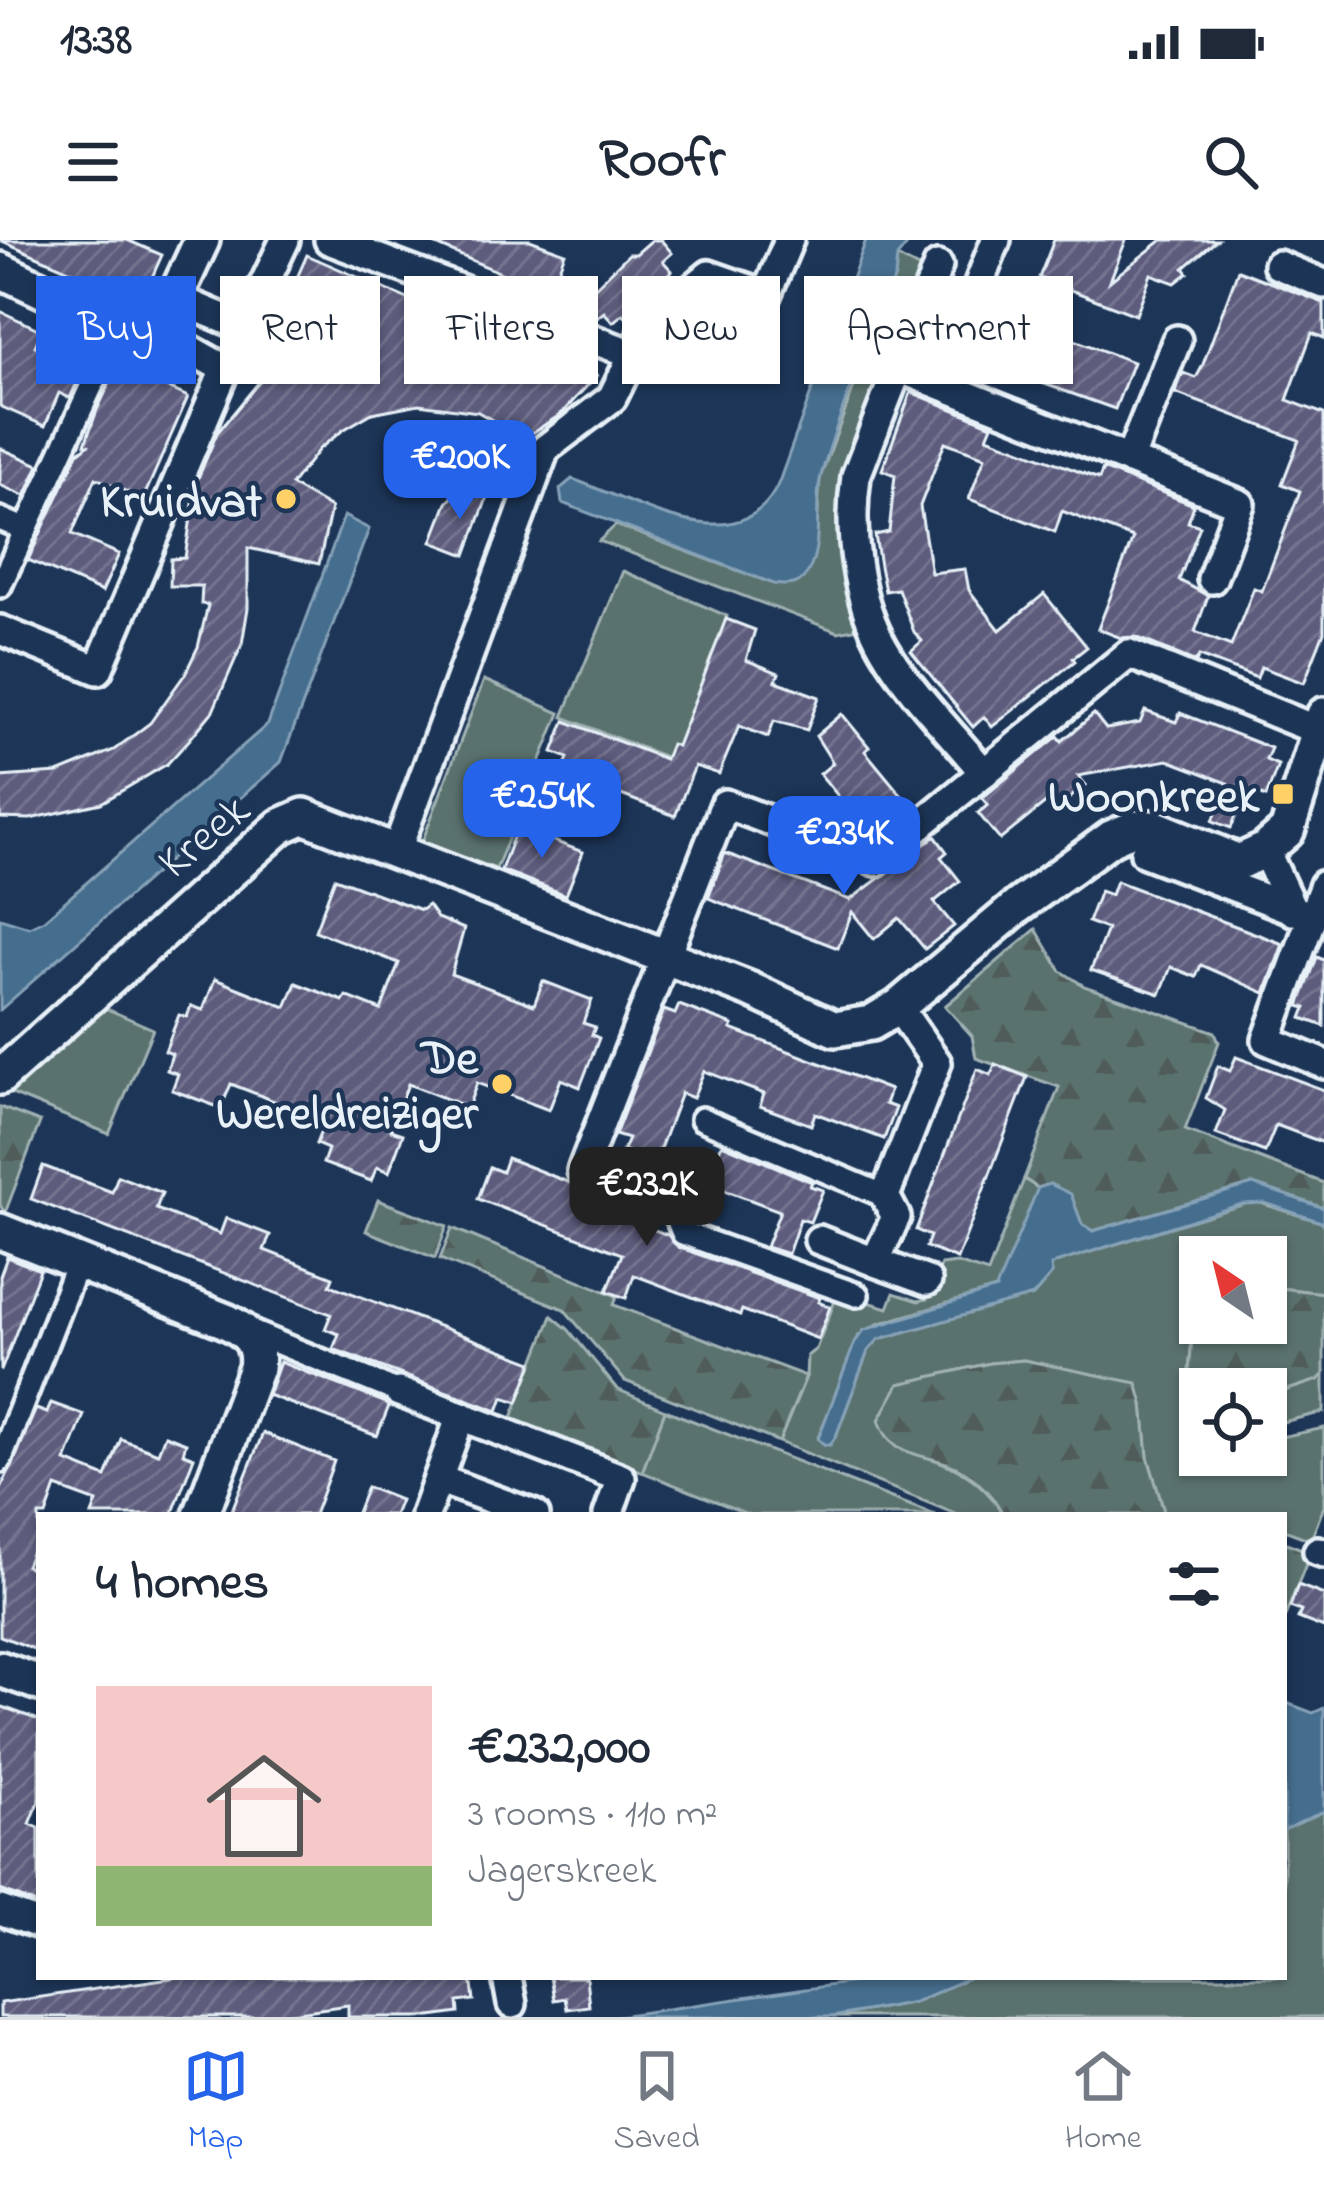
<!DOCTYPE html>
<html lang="en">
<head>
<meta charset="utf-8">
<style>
	:root { --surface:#fff; --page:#f2f2f3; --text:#1f2937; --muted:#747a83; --line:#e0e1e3; --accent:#2563eb }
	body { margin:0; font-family:"Indie Flower",sans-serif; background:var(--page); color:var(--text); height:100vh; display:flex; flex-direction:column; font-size:45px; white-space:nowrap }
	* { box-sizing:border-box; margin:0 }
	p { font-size:39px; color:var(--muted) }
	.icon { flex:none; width:66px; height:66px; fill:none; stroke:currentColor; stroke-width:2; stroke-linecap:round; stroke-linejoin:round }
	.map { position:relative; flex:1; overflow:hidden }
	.sheet { position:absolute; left:36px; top:1272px; width:1251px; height:468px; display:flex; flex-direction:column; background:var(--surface); border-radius:0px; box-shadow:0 3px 9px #0004 }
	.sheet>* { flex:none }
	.hud { position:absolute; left:36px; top:36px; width:1254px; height:108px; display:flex; gap:24px }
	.needle { width:78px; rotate:325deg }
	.controls { position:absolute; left:1179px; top:996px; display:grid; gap:24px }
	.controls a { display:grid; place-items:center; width:108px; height:108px; border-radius:0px; background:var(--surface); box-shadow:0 3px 9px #0004; font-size:60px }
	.price { position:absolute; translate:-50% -102px; padding:0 27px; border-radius:24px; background:var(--accent); color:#fff; font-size:39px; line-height:78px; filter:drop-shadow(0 3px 6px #0008) }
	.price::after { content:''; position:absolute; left:50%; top:72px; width:36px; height:27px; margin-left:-18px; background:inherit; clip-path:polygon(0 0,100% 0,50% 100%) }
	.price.current { background:#222; color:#fff }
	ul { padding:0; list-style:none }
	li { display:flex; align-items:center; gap:36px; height:300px; padding:0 60px }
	li span { display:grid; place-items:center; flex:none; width:336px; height:240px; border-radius:0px; color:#555 }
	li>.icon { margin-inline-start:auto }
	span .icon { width:144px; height:144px; fill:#fffc; stroke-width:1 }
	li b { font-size:51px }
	h2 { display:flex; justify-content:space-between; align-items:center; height:144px; padding:0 60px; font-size:51px }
	.pill { padding:0 42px; border-radius:0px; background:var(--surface); box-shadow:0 3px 9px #0004; font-size:42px; line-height:108px }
	.pill.current { background:var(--accent); color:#fff }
	.status { display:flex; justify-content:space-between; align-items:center; height:84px; padding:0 60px; background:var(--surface); direction:ltr }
	.status svg { height:33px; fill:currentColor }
	header { display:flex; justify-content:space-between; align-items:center; height:156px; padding:0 60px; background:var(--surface); font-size:54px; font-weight:700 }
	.tabs { display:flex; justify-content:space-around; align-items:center; height:168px; border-top:3px solid var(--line); background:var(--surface); font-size:33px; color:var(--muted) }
	.tabs a { display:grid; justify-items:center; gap:6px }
	.tabs .current { color:var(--accent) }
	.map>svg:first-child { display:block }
	.green { fill:#5a726e; stroke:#a1b2b3; stroke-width:3 }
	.forest { fill:url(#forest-firs); stroke:#a1b2b3; stroke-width:3 }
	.water { fill:#456d8d; stroke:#86a2b8; stroke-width:3 }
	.building { fill:url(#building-hatch); stroke:#e8f1f8; stroke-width:3 }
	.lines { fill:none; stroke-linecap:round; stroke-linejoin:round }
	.pedestrian-casing { stroke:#e8f1f8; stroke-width:30 }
	.minor-casing { stroke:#e8f1f8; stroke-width:36 }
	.tertiary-casing { stroke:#e8f1f8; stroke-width:42 }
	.pedestrian { stroke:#1d3557; stroke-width:21 }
	.minor { stroke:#1d3557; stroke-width:27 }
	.tertiary { stroke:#1d3557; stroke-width:33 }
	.poi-dot { fill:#ffd166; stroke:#1d3557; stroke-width:4.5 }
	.labels { text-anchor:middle; stroke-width:9; stroke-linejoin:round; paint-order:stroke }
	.poi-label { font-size:48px; font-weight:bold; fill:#e8f1f8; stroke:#1d3557; text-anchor:end }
	.street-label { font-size:48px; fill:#e8f1f8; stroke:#1d3557 }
</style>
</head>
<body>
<div class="status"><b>13:38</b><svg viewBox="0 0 49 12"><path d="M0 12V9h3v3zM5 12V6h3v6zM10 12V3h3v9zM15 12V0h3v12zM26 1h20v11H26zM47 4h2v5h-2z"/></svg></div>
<header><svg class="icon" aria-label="menu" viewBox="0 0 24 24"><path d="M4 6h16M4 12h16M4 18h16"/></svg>Roofr<svg class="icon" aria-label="search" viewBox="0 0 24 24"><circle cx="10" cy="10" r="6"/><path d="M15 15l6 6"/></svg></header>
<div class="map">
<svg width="1324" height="1777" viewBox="0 0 1324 1777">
	<defs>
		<pattern id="forest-firs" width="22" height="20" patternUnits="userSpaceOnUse" patternTransform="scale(3)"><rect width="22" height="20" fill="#5a726e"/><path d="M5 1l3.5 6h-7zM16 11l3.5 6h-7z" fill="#4f5b5a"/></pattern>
		<pattern id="building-hatch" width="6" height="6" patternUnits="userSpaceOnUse" patternTransform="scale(3)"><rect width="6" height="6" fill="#5d5c7d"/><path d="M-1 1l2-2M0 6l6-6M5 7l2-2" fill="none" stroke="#747490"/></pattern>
	</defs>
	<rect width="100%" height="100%" fill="#1d3557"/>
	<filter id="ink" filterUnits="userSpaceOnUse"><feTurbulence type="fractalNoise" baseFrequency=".00833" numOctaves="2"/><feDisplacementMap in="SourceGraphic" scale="24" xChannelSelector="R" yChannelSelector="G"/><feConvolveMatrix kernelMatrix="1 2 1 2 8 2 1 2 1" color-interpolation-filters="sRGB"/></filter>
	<g filter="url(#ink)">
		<g class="green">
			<path d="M 897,17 L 922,30 L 887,125 L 880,124 L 874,138 L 880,142 L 845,235 L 864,387 L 838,392 L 599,301 L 616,285 L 774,344 L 816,306 L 820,238 L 895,37 Z"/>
			<path d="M 623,331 L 727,376 L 675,521 L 563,477 Z"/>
			<path d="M 484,440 L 560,473 L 496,629 L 422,602 Z"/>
			<path d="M 105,768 L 153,789 L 109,894 L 7,852 Z"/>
			<path d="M 1024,939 L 1038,948 L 1002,1042 L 996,1049 L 878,1084 L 859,1095 L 818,1198 L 836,1196 L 868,1111 L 879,1099 L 1033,1056 L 1052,1034 L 1051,1026 L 1055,1023 L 1254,961 L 1324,983 L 1324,1053 L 1279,1048 L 1266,1052 L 1266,1017 L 1200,1017 L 1200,1074 L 1194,1077 L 1189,1132 L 1200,1179 L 1200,1215 L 1266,1215 L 1266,1200 L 1324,1188 L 1324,1266 L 1311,1300 L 1284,1290 L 1284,1275 L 1165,1275 L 1148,1217 L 1143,1164 L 1024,1120 L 990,1123 L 900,1144 L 896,1207 C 943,1222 977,1230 1004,1275 L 958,1275 L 779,1202 L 806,1137 L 807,1116 L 816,1109 L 838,1053 L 888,1068 L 894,1053 L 918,1061 L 927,1059 L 941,1025 L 957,1023 L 988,1033 Z"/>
			<path d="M 1324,1134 L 1324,1172 L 1266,1186 L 1266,1157 L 1318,1140 Z"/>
			<path d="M 665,1170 L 935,1275 L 750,1275 L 642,1232 Z"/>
			<path d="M 1324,1571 L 1324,1777 L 832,1777 L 914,1762 L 970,1737 L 1284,1737 L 1284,1590 Z"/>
		</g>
		<g class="forest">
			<path d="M 1036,689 L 1061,731 L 1084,746 L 1215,792 L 1219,802 L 1185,890 L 1324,943 L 1324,968 L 1253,944 L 1093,991 L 1082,985 L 1050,944 L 1038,948 L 1024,939 L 1059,847 L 976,818 L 972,796 L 945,766 Z"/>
			<path d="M 0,867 L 40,882 L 5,973 L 0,965 Z"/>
			<path d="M 378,960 L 447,986 L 435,1018 L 366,991 Z"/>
			<path d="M 452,988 L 617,1056 L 614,1065 L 806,1136 L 779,1202 L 625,1141 L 564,1069 L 440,1019 Z"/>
			<path d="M 1279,1048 L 1324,1053 L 1324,1134 L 1318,1140 L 1266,1157 L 1266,1149 L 1200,1149 L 1197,1180 L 1189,1132 L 1194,1076 L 1200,1074 L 1200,1083 L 1266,1083 L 1266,1052 Z"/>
			<path d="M 552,1076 L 568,1089 L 617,1149 L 665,1170 L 642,1232 L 511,1180 Z"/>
			<path d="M 1024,1120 L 1137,1143 L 1143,1164 L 1148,1217 L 1165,1275 L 1004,1275 C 994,1258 981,1243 965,1232 C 933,1211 892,1223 879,1180 L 899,1144 L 990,1123 Z"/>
			<path d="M 1284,1302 L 1307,1311 L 1308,1319 L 1284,1379 Z"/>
		</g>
		<g class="water">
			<path d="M 866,0 L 911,0 L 897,17 L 895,37 C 868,100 842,166 822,232 C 813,262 823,296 811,326 C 803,344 792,347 774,344 L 562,263 L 560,249 L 572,239 C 632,259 742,328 779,242 Z"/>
			<path d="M 344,276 L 369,289 L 281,522 L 0,770 L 0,678 L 29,687 L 44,680 L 268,484 Z"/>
			<path d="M 1050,944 L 1071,954 L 1082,984 L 1093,991 L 1253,944 L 1324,968 L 1324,983 L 1265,963 L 1242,964 L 1055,1023 L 1051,1026 L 1052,1034 L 1033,1056 L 879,1099 L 868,1111 L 836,1196 L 830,1205 L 825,1205 L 818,1199 L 855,1102 L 864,1090 L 996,1049 L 1038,948 Z"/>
			<path d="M 1284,1462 L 1313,1473 L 1324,1468 L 1324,1571 L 1284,1590 Z"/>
			<path d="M 888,1737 L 970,1737 L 914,1762 L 832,1777 L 612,1777 Z"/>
		</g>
		<g class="building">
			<path d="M 0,0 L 127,0 L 162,15 L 148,46 L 138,41 L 131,57 Z"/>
			<path d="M 425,0 L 530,0 L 565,13 L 549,54 Z"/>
			<path d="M 652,0 L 661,0 L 672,13 L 663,21 L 672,31 L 662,39 L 666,43 L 626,77 L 623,74 L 613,82 L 604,72 L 595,79 L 580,62 L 629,14 L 636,14 Z"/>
			<path d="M 1054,0 L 1126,0 L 1110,41 L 1162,0 L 1217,0 L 1184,28 L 1188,33 L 1175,43 L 1151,34 L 1136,75 L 1039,38 Z"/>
			<path d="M 307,15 L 440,73 L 468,76 L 522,92 L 532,97 L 529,105 L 536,99 L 597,135 L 560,175 L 524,198 L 478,172 L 419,164 L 372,173 L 343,190 L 319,209 L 291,245 L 331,268 L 319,324 L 248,308 L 248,368 L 242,404 L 213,471 L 190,499 L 167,524 L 101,563 L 30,579 L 0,578 L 0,537 L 58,533 L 114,510 L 150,483 L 185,434 L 198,407 L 208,365 L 201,364 L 202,346 L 170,346 L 171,319 L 185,318 L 196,243 L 217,193 L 268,131 L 260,122 Z"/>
			<path d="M 1238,30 L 1324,63 L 1324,98 L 1312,93 L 1287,160 L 1324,174 L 1324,392 L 1304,443 L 1261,427 L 1257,438 L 1199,416 L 1196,422 L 1136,397 L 1121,398 L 1098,389 L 1133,298 L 1062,271 L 1055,292 L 969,259 L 985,217 L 945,202 L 920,266 L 931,333 L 965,329 L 969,350 L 1000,390 L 1044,354 L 1087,407 L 1073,418 L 1075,421 L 992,487 L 984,477 L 973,487 L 911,411 L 922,401 L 914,392 L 898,349 L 885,351 L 880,326 L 875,295 L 889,292 L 895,235 L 882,230 L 911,152 L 992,185 L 987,197 L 1099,239 L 1103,229 L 1194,265 L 1188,282 L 1200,286 L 1179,340 L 1208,356 L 1195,392 L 1231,406 L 1254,348 L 1262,351 L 1300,251 L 1282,244 L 1299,200 L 1175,153 L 1183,133 L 1196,138 L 1202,127 Z"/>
			<path d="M 972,61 L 1133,122 L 1115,169 L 941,107 L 954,74 L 965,78 Z"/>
			<path d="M 0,71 L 42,91 L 35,106 L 84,127 L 70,158 L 59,153 L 45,186 L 0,166 Z"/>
			<path d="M 123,115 L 154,129 L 149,139 L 188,157 L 143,259 L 96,238 L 80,275 L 72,294 L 119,314 L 102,352 L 28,320 L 78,213 L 88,205 L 85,204 L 97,170 Z"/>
			<path d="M 0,208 L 39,225 L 25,256 L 0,245 Z"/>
			<path d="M 467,251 L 487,258 L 466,315 L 432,302 L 447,263 L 454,255 Z"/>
			<path d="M 726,379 L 755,390 L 746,420 L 779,433 L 776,441 L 819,457 L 807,490 L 774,481 L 768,497 L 739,486 L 719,534 L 695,526 L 675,576 L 562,532 L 568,518 L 553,512 L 565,481 L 665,519 L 671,504 L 677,506 Z"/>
			<path d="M 1145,471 L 1176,482 L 1180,473 L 1271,508 L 1266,520 L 1278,525 L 1266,557 L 1247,550 L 1231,588 L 1213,581 L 1228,543 L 1168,520 L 1078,536 L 1086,545 L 1055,570 L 1048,561 L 1000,600 L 978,573 L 988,565 L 982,558 L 1058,496 L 1062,501 L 1094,474 L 1106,489 L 1140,483 Z"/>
			<path d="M 842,474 L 869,507 L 865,511 L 912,568 L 874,600 L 820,534 L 833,523 L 816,496 Z"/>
			<path d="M 517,587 L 583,612 L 566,655 L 501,630 Z"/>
			<path d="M 935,596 L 947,612 L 941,617 L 960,641 L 934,662 L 954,686 L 925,709 L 899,678 L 874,699 L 852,672 L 838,708 L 708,658 L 725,613 L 850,660 Z"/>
			<path d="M 335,638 L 421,670 L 428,665 L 437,678 L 464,689 L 451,734 L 534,765 L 543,741 L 592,760 L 583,783 L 595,787 L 592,795 L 599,798 L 580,847 L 561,839 L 549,870 L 477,843 L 468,867 L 408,844 L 391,890 L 403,894 L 389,932 L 377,927 L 371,941 L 323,923 L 328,909 L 316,904 L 325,881 L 231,844 L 221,868 L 172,850 L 178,834 L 167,830 L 172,814 L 165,811 L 179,775 L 187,777 L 191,766 L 203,770 L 215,739 L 286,767 L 296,743 L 343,761 L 346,756 L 381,770 L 399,723 L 315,691 Z"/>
			<path d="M 1116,641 L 1283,704 L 1265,753 L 1201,725 L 1196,737 L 1171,727 L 1160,754 L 1091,730 L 1107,689 L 1088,682 L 1100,651 L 1111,655 Z"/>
			<path d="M 1317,717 L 1324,720 L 1324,786 L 1302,778 L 1306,768 L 1299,766 Z"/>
			<path d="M 679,765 L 733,785 L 731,789 L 890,850 L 885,864 L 896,868 L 884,899 L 815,873 L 811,885 L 760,866 L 764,854 L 704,831 L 693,858 L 681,853 L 655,922 L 623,910 L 628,899 L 615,895 L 664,770 L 675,774 Z"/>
			<path d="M 1236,817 L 1324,850 L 1324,903 L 1276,885 L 1265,912 L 1216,894 L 1225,870 L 1206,858 L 1218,826 L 1230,831 Z"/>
			<path d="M 995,824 L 1027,837 L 957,1019 L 926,1007 L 930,996 L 916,990 L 977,829 L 991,835 Z"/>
			<path d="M 722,904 L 812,942 L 810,946 L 823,950 L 810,982 L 800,979 L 788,1014 L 766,1007 L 780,971 L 695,939 L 707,906 L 719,911 Z"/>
			<path d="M 507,918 L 636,969 L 631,981 L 668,995 L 678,1007 L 820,1058 L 818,1062 L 830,1067 L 818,1099 L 742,1070 L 740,1075 L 634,1035 L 626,1058 L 607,1051 L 622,1014 L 478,959 L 490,927 L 502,932 Z"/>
			<path d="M 43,926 L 112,952 L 118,936 L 162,953 L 156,969 L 220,994 L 226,978 L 270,995 L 264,1010 L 333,1037 L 330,1045 L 533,1122 L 518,1162 L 503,1157 L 498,1171 L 333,1109 L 339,1094 L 325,1089 L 331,1074 L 31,959 Z"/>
			<path d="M 7,1017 L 40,1030 L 1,1131 L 0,1036 Z"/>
			<path d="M 280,1122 L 384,1162 L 389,1166 L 377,1196 L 268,1155 Z"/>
			<path d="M 51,1163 L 84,1175 L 66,1221 L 106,1237 L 121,1199 L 158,1213 L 165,1195 L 186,1203 L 183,1213 L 194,1217 L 172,1275 L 92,1275 L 97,1262 L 56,1247 L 46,1275 L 39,1275 L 39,1293 L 26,1326 L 39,1331 L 39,1411 L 0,1396 L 0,1251 L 36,1169 L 47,1173 Z"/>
			<path d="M 263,1193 L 334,1221 L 314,1275 L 230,1275 Z"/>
			<path d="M 367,1247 L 400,1260 L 394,1275 L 356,1275 Z"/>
			<path d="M 1298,1345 L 1324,1355 L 1324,1388 L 1298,1378 L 1301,1371 L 1290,1367 Z"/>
			<path d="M 0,1466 L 39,1480 L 39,1561 L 30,1584 L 39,1588 L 39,1665 L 0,1650 Z"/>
			<path d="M 177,1737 L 471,1737 L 474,1760 L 458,1762 L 459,1773 L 431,1777 L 348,1777 L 348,1765 L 263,1777 L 0,1777 L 0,1763 Z"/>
			<path d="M 550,1737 L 586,1737 L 589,1766 L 567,1769 L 565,1758 L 554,1760 Z"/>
		</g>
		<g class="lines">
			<g class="pedestrian-casing">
				<g id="pedestrian">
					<path d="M 0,279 L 26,290"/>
					<path d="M 0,346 L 119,86"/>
					<path d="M 702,879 L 885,956"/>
					<path d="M 671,963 L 683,993 L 857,1055"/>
					<path d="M 244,1089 L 399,1152"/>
					<path d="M 0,1221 L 78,1021"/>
				</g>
			</g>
			<g class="minor-casing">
				<g id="minor">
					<path d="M 329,0 L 632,114"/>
					<path d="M 1278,25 L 1324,44"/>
					<path d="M 938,26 L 856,236 C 848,291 856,360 884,408 C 910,453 952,493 984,533"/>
					<path d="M 980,41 L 996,0"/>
					<path d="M 175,58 L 244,87 L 285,0"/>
					<path d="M 896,127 L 1240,264 L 1212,339"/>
					<path d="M 1130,218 L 1177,100"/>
					<path d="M 0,390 L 98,430 L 225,129 L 159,92"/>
					<path d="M 1265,610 L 1293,671"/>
					<path d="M 396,612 L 545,209 L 612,158 L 647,87 L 709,35 L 766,55 L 789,0"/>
					<path d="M 1145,613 L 1312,677 L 1324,645"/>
					<path d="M 1312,677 L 1267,800 L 1324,824"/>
					<path d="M 671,963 L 582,931 L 725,564 L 876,621 L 1129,414 L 1324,493"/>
					<path d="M 819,1000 L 875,1022 L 896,977 L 885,956 L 937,823 L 898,767"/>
					<path d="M 875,1022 L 927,1041"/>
					<path d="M 399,1152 L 621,1238 L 608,1275"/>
					<path d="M 461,1176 L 438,1239 L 535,1275"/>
					<path d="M 425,1275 L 438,1239"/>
					<path d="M 1318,1311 L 1324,1313"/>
					<path d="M 0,1670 L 39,1684"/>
					<path d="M 507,1737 L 512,1764"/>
				</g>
			</g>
			<g class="tertiary-casing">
				<g id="tertiary">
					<path d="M 0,30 L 119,86 L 159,92 L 202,0"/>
					<path d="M 0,837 L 281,586 L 304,576 L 751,750 L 835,789 L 871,783 L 898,767 L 1018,666 L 1111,598 L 1134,588 L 1156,588 L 1239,622 L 1265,610 L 1287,591 L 1324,475"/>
					<path d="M 0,991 L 226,1081 C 247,1091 260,1103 256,1128 L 201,1275"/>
					<path d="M 0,1429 L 39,1443"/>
				</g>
			</g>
			<use href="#pedestrian" class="pedestrian"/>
			<use href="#minor" class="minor"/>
			<use href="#tertiary" class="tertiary"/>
		</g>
	</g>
	<g class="poi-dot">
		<circle cx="286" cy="259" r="12"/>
		<rect x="1271" y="542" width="24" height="24" rx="6"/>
		<circle cx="502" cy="844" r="12"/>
	</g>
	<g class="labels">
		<g class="poi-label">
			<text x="262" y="276">Kruidvat</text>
			<text x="1259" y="571">Woonkreek</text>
			<text x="478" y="833">De<tspan x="478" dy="55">Wereldreiziger</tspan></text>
		</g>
		<g class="street-label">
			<text transform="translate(202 594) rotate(-40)" y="17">Kreek</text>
		</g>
	</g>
</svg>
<div class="controls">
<a><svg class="needle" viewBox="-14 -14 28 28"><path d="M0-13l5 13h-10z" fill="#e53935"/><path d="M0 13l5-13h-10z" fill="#747a83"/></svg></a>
<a><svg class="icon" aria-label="locate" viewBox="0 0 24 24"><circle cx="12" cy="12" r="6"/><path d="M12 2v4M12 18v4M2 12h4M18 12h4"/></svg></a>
</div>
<b class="price" style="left:460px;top:282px">€200K</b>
<b class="price" style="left:542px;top:621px">€254K</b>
<b class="price" style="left:844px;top:658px">€234K</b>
<b class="price current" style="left:647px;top:1009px">€232K</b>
<div class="hud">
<a class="pill current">Buy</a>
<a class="pill">Rent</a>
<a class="pill">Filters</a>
<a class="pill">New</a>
<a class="pill">Apartment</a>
</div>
<section class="sheet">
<h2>4 homes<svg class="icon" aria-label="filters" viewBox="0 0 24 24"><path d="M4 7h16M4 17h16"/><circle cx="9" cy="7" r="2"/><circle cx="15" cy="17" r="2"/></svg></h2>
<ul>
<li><span style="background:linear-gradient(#f6c9c9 75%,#8fb573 0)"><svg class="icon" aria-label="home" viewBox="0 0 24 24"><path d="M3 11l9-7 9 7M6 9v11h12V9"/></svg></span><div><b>€232,000</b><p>3 rooms · 110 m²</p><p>Jagerskreek</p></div></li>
</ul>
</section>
</div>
<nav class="tabs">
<a class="current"><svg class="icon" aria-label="map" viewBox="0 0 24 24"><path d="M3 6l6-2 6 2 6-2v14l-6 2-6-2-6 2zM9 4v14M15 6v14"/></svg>Map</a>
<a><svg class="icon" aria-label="saved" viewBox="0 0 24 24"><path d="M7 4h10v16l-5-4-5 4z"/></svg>Saved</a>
<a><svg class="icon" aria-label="home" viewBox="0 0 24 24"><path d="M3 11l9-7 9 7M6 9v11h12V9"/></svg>Home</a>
</nav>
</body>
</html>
